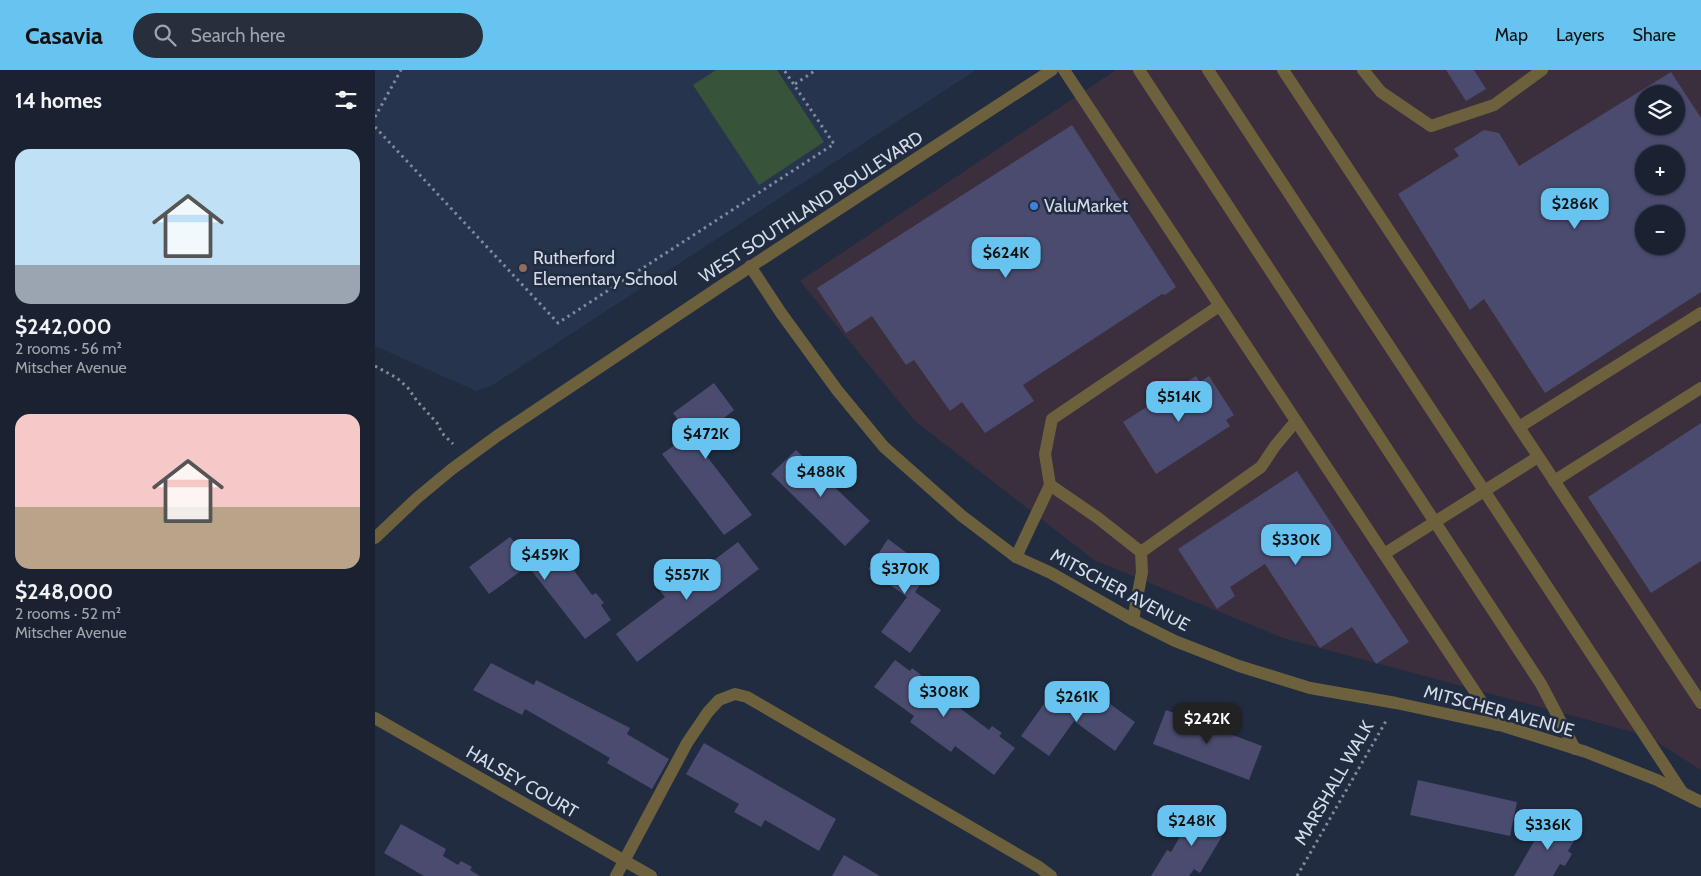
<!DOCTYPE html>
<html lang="en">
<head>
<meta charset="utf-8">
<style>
	:root { --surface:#1a2130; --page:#272e3c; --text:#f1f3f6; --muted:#9fa3ab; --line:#383e4c; --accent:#67c4f0 }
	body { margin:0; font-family:Cabin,sans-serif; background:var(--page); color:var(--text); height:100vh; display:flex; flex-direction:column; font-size:19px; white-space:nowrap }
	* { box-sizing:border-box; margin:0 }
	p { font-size:16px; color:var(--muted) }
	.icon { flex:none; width:28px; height:28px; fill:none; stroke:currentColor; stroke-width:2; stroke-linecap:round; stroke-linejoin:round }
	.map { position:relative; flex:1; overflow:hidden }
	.panel { display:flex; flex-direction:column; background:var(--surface); width:375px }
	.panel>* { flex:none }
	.controls { position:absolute; left:1260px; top:15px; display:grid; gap:10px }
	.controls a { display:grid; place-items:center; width:50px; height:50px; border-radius:50%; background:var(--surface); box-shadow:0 1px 4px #0004,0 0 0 1px var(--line); font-size:25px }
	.price { position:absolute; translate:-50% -42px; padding:0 11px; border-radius:10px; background:var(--accent); color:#111; font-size:16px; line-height:32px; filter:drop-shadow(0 1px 2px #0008) }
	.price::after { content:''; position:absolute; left:50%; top:30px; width:15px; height:11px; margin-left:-8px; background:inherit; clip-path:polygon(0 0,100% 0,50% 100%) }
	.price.current { background:#222; color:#fff }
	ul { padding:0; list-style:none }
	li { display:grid; align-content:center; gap:10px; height:265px; padding:0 15px }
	li span { display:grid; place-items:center; height:155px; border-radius:15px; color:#555 }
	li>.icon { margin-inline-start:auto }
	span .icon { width:90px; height:90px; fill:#fffc; stroke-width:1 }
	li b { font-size:21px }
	h2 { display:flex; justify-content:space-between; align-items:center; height:60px; padding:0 15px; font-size:21px }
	header { display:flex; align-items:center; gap:30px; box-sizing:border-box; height:70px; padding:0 25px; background:var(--accent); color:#111 }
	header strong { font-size:24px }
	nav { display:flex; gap:28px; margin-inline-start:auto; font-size:18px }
	.search { width:350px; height:45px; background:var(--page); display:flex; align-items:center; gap:12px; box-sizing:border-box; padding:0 18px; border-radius:28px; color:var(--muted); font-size:19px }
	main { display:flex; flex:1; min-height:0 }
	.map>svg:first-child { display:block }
	.commercial { fill:#3b2f3e; fill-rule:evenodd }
	.built { fill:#26344e }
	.green { fill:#37543b }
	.building { fill:#4a4b6f; fill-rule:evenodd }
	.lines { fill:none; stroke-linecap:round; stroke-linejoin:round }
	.path { stroke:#828a9a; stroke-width:3; stroke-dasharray:2.5 4; stroke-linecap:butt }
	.lane { stroke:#6d613d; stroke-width:12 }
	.street { stroke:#6d613d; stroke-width:12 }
	.shop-dot { fill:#3f7fe0; stroke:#222c40; stroke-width:2 }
	.education-dot { fill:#8d6e63; stroke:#222c40; stroke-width:2 }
	.labels { text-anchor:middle; stroke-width:5; stroke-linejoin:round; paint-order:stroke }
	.poi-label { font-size:18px; fill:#d4dbe8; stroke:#222c40; text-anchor:start }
	.street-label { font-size:18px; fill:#d4dbe8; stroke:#222c40 }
</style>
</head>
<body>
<header>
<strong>Casavia</strong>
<div class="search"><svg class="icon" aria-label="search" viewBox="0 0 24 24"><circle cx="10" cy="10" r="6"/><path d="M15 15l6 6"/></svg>Search here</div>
<nav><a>Map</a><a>Layers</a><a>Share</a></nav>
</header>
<main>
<section class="panel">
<h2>14 homes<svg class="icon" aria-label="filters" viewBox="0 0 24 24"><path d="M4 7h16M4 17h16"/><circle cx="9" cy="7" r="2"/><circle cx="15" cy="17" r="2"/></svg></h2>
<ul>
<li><span style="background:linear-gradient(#bfe0f5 75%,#9aa5b1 0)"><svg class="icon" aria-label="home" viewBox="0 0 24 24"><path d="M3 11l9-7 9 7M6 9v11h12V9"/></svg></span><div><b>$242,000</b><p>2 rooms · 56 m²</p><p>Mitscher Avenue</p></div></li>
<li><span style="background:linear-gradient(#f6c9c9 60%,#b9a48a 0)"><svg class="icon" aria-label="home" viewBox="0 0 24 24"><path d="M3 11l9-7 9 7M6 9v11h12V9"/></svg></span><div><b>$248,000</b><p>2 rooms · 52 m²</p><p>Mitscher Avenue</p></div></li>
</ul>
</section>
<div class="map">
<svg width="1326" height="806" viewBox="0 0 1326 806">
	<rect width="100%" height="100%" fill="#222c40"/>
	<path class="commercial" d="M 741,0 L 1326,0 L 1326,700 L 1273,666 L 908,568 L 719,490 L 540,351 L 425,211 ZM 1269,24 L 1301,24 L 1301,56 L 1269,56 ZM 1269,84 L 1301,84 L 1301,116 L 1269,116 ZM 1269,144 L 1301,144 L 1301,176 L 1269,176 Z"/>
	<path class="built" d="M 0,0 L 601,0 L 116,316 L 101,321 L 0,276 Z"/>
	<path class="green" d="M 341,0 L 402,0 L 449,72 L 384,115 L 318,15 Z"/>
	<g class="building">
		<path d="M 1071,0 L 1099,0 L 1111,19 L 1091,31 Z"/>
		<path d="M 1296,2 L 1326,48 L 1326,222 L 1170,323 L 1109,229 L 1095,240 L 1023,124 L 1084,86 L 1079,79 L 1109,60 L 1124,63 L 1144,96 ZM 1269,24 L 1301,24 L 1301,56 L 1269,56 ZM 1269,84 L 1301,84 L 1301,116 L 1269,116 ZM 1269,144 L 1301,144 L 1301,176 L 1269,176 Z"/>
		<path d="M 697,55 L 801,217 L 790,225 L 787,224 L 648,315 L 659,331 L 610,363 L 587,332 L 575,341 L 539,290 L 531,295 L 497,246 L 471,263 L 442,218 Z"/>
		<path d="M 821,306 L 825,312 L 834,306 L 859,345 L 851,350 L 855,356 L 781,404 L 748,352 Z"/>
		<path d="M 339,313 L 359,340 L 320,371 L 377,445 L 349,465 L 287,384 L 314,365 L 298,343 Z"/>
		<path d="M 1326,353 L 1326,491 L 1276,523 L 1213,427 Z"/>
		<path d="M 421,380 L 495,451 L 470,476 L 396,404 Z"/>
		<path d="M 922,401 L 1034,572 L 1001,594 L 977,557 L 945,578 L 890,494 L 855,517 L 860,526 L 842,539 L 803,479 Z"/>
		<path d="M 135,467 L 154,489 L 178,470 L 189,485 L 193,482 L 199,493 L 195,495 L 217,525 L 221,523 L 229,533 L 226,535 L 236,550 L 210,569 L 153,496 L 114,524 L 94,497 Z"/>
		<path d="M 513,469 L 555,500 L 540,522 L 566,540 L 535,583 L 506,562 L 532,527 L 493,499 Z"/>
		<path d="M 363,472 L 384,499 L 262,592 L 241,564 L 290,527 L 285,521 L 309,502 L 314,509 Z"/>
		<path d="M 520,590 L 535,601 L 537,598 L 546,605 L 545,608 L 614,660 L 617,656 L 627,663 L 624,666 L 640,678 L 619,705 L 580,676 L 576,682 L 535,652 L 539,646 L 499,617 Z"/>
		<path d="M 116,593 L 159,615 L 161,610 L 255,658 L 252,664 L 294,689 L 277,719 L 232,693 L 235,688 L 150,639 L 147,645 L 98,620 Z"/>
		<path d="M 717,621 L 760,652 L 740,681 L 699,651 L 674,686 L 646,666 L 676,624 L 702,643 Z"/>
		<path d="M 791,640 L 887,676 L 874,710 L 778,674 Z"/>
		<path d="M 329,673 L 461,749 L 444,781 L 390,750 L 386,757 L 359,742 L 364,734 L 311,704 Z"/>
		<path d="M 1043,710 L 1142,732 L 1135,766 L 1035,745 Z"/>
		<path d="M 821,739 L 852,758 L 825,803 L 819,799 L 814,806 L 776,806 L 792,780 L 796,782 Z"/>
		<path d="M 1173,747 L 1203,764 L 1193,781 L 1197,784 L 1190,796 L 1185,794 L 1178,806 L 1139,806 Z"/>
		<path d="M 26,754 L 71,779 L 68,786 L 83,795 L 86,791 L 97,797 L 95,800 L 105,806 L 49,806 L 9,783 Z"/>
		<path d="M 469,785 L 505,806 L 457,806 Z"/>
	</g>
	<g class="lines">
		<g class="path">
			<path d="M 420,14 L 441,0"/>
			<path d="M 0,47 L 26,0"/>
			<path d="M 0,57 L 183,253 L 459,74 L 409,0"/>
			<path d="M 0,296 L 22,308 L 33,318 L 42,331 L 62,353 L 67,363 L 78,374"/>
			<path d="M 922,806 L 1011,651"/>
		</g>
		<g class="lane">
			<path d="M 689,0 L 1122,655"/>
			<path d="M 764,0 L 1166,614 L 1200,679"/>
			<path d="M 833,0 L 1307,722"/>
			<path d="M 908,0 L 1326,633"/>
			<path d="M 988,0 L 1006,22 L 1056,56 L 1119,35 L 1167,0"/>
			<path d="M 1144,357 L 1326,243"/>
			<path d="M 1179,411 L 1326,318"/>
			<path d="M 675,415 L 723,448 L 766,482 L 767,502 L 758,550"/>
			<path d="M 766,482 L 886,397 L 900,376 L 921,351"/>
			<path d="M 1009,484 L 1163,387"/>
			<path d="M 641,487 L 675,415 L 670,384 L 677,349 L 844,236"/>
			<path d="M 241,806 L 312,673 L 333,642 L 344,630 L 360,624 L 372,627 L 664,797 L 676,806"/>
		</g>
		<g class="street">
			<path d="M 375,196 L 406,243 L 462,320 L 509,377 L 587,446 L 641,487 L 676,503 L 758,550 L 800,571 L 864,596 L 935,618 L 1021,633 L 1128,656 L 1211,682 L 1282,710 L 1326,732"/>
			<path d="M 0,468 L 42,428 L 77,399 L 122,366 L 346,216 L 677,0"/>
			<path d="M 0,648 L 276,806"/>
		</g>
	</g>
	<circle class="shop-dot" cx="659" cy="136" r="5"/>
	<circle class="education-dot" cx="148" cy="198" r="5"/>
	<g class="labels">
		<g class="poi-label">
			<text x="669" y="142">ValuMarket</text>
			<text x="158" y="194">Rutherford<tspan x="158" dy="21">Elementary School</tspan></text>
		</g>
		<g class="street-label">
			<text transform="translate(436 137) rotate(-33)" y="6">WEST SOUTHLAND BOULEVARD</text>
			<text transform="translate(745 520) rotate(28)" y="6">MITSCHER AVENUE</text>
			<text transform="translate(1124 641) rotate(15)" y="6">MITSCHER AVENUE</text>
			<text transform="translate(147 712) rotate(30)" y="6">HALSEY COURT</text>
			<text transform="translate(959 713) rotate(-60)" y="6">MARSHALL WALK</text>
		</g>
	</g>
</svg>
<div class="controls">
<a><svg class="icon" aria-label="layers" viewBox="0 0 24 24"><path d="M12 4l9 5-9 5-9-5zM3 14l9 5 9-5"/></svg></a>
<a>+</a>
<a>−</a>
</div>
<b class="price" style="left:1200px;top:160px">$286K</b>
<b class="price" style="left:631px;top:209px">$624K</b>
<b class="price" style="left:804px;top:353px">$514K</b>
<b class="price" style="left:331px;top:390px">$472K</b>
<b class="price" style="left:446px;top:428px">$488K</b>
<b class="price" style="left:921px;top:496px">$330K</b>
<b class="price" style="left:170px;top:511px">$459K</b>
<b class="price" style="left:530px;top:525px">$370K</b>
<b class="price" style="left:312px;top:531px">$557K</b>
<b class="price" style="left:569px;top:648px">$308K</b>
<b class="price" style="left:702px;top:653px">$261K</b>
<b class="price current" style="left:832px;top:675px">$242K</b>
<b class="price" style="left:817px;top:777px">$248K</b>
<b class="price" style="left:1173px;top:781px">$336K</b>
</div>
</main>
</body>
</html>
